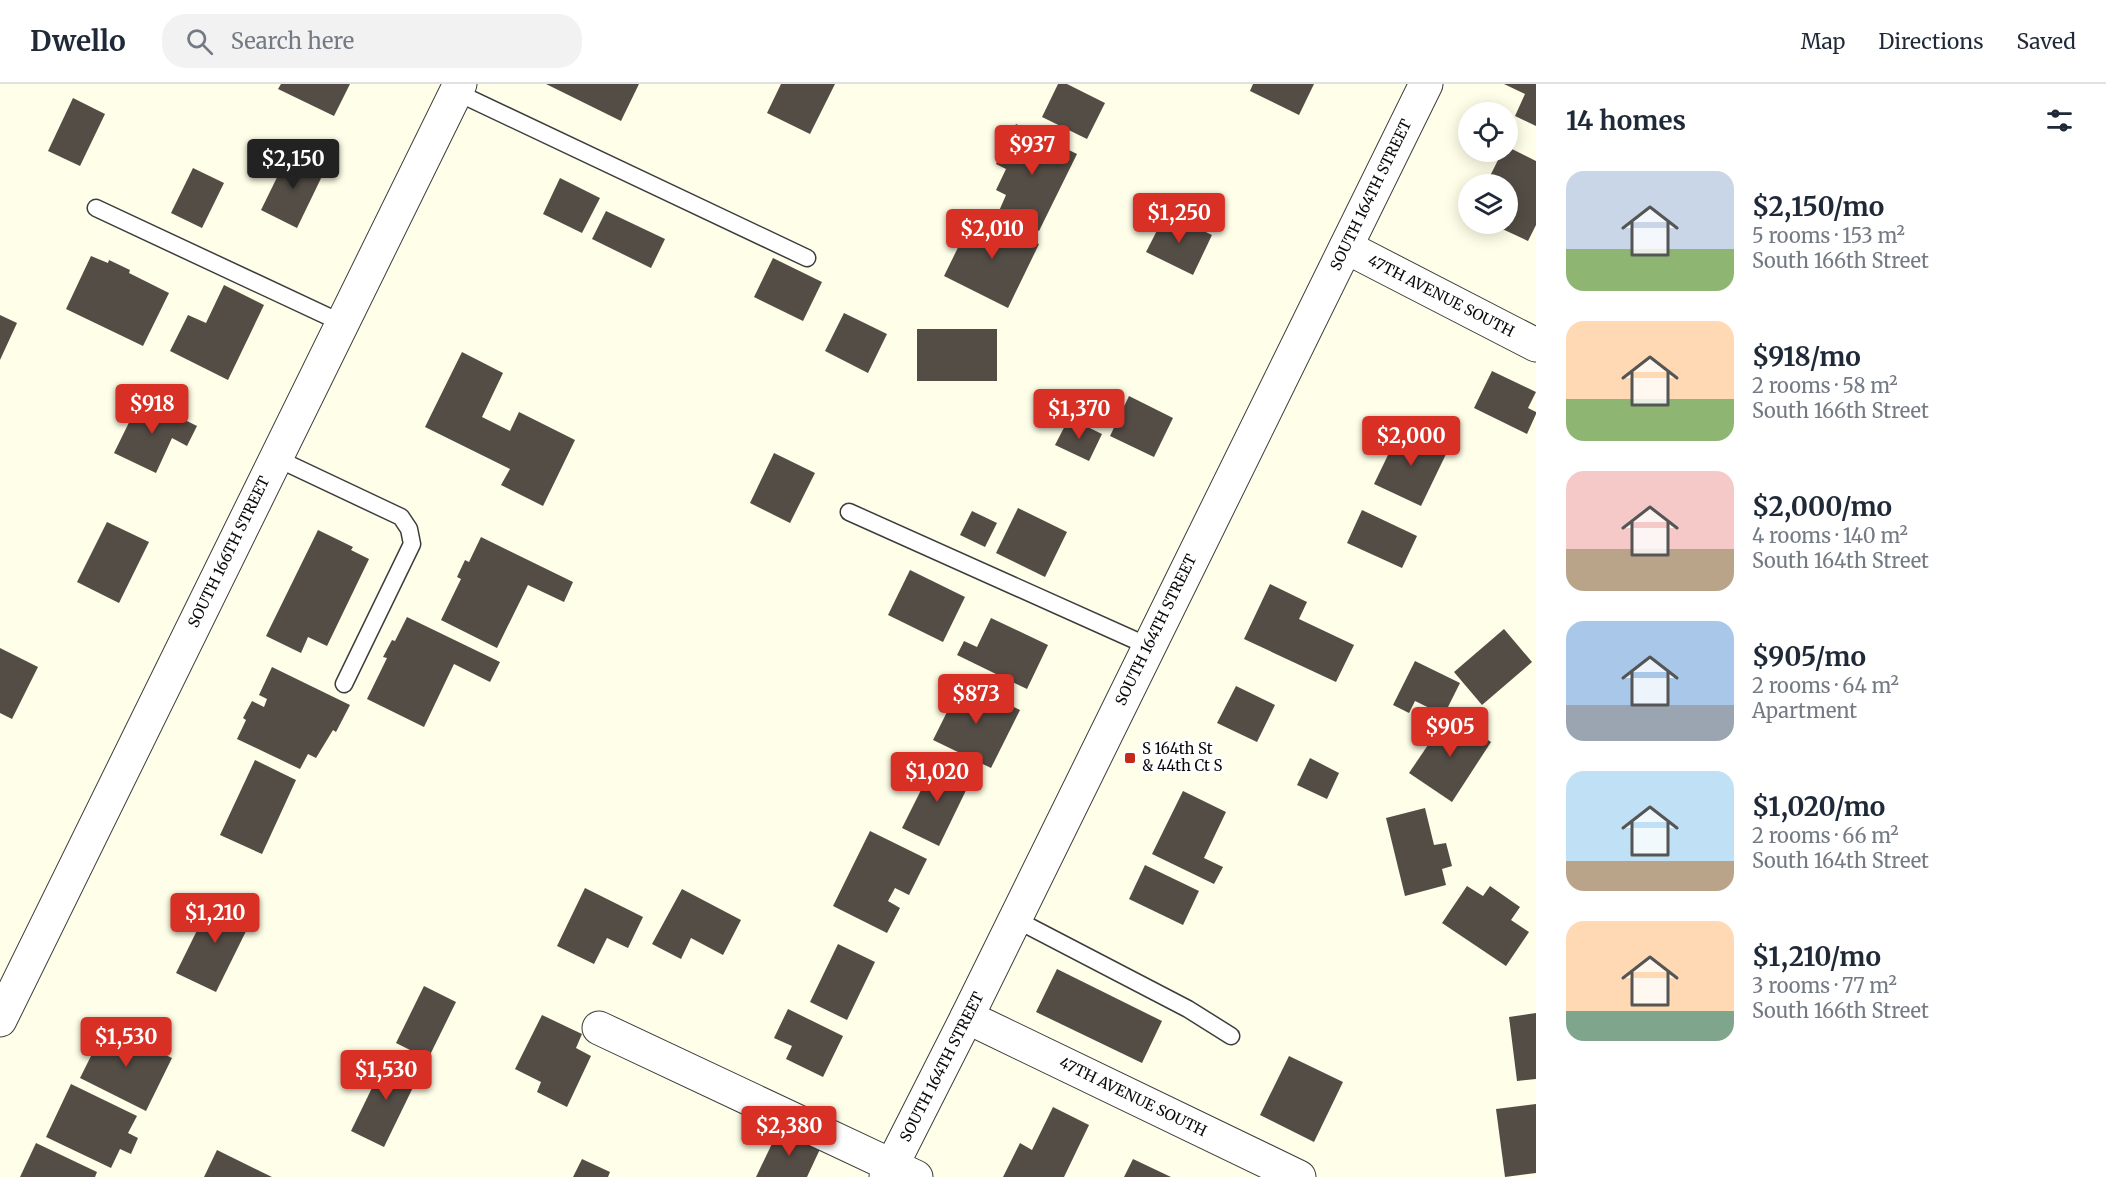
<!DOCTYPE html>
<html lang="en">
<head>
<meta charset="utf-8">
<style>
	:root { --surface:#fff; --page:#f2f2f3; --text:#1f2937; --muted:#747a83; --line:#e0e1e3; --accent:#d93025 }
	body { margin:0; font-family:Merriweather,serif; background:var(--page); color:var(--text); height:100vh; display:flex; flex-direction:column; font-size:22px; white-space:nowrap }
	* { box-sizing:border-box; margin:0 }
	p { font-size:20px; color:var(--muted) }
	.icon { flex:none; width:33px; height:33px; fill:none; stroke:currentColor; stroke-width:2; stroke-linecap:round; stroke-linejoin:round }
	.map { position:relative; flex:1; overflow:hidden }
	.side { display:flex; flex-direction:column; background:var(--surface); width:570px }
	.side>* { flex:none }
	.buttons { position:absolute; left:1458px; top:18px; display:grid; gap:12px }
	.buttons a { display:grid; place-items:center; width:60px; height:60px; border-radius:50%; background:var(--surface); box-shadow:0 3px 15px #0003; font-size:30px }
	.price { position:absolute; translate:-50% -51px; padding:0 14px; border-radius:6px; background:var(--accent); color:#fff; font-size:20px; line-height:39px; filter:drop-shadow(0 2px 3px #0008) }
	.price::after { content:''; position:absolute; left:50%; top:36px; width:18px; height:14px; margin-left:-9px; background:inherit; clip-path:polygon(0 0,100% 0,50% 100%) }
	.price.selected { background:#222; color:#fff }
	ul { padding:0; list-style:none }
	li { display:flex; align-items:center; gap:18px; height:150px; padding:0 30px }
	li span { display:grid; place-items:center; flex:none; width:168px; height:120px; border-radius:18px; color:#555 }
	li>.icon { margin-inline-start:auto }
	span .icon { width:72px; height:72px; fill:#fffc; stroke-width:1 }
	li b { font-size:26px }
	h2 { display:flex; justify-content:space-between; align-items:center; height:72px; padding:0 30px; font-size:26px }
	header { display:flex; align-items:center; gap:36px; box-sizing:border-box; height:84px; padding:0 30px; background:var(--surface); border-bottom:2px solid var(--line) }
	header strong { font-size:28px }
	nav { display:flex; gap:33px; margin-inline-start:auto; font-size:21px }
	.search { width:420px; height:54px; background:var(--page); display:flex; align-items:center; gap:15px; box-sizing:border-box; padding:0 21px; border-radius:24px; color:var(--muted); font-size:22px }
	main { display:flex; flex:1; min-height:0 }
	.map>svg:first-child { display:block }
	.building { fill:#544d46 }
	.lines { fill:none; stroke-linecap:round; stroke-linejoin:round }
	.lane-casing { stroke:#3d3d3d; stroke-width:19 }
	.street-casing { stroke:#3d3d3d; stroke-width:35 }
	.lane { stroke:#fff; stroke-width:16 }
	.street { stroke:#fff; stroke-width:33 }
	.poi-dot { fill:#c42919; stroke:#fff; stroke-width:2 }
	.labels { text-anchor:middle; stroke-width:6; stroke-linejoin:round; paint-order:stroke }
	.street-label { font-size:15px; fill:#0a0a0a; stroke:#fff }
	.poi-label { font-size:15px; fill:#0a0a0a; stroke:#fff; text-anchor:start }
</style>
</head>
<body>
<header>
<strong>Dwello</strong>
<div class="search"><svg class="icon" aria-label="search" viewBox="0 0 24 24"><circle cx="10" cy="10" r="6"/><path d="M15 15l6 6"/></svg>Search here</div>
<nav><a>Map</a><a>Directions</a><a>Saved</a></nav>
</header>
<main>
<div class="map">
<svg width="1536" height="1093" viewBox="0 0 1536 1093">
	<rect width="100%" height="100%" fill="#fffee8"/>
	<g class="building">
		<path d="M 281,0 L 350,0 L 334,32 L 278,5 Z"/>
		<path d="M 546,0 L 639,0 L 621,37 Z"/>
		<path d="M 781,0 L 835,0 L 810,50 L 767,29 Z"/>
		<path d="M 1058,0 L 1067,0 L 1105,19 L 1087,55 L 1042,33 Z"/>
		<path d="M 1253,0 L 1314,0 L 1299,31 L 1250,7 Z"/>
		<path d="M 1504,0 L 1536,0 L 1536,42 L 1515,32 L 1525,10 Z"/>
		<path d="M 73,14 L 105,30 L 80,82 L 48,67 Z"/>
		<path d="M 1016,40 L 1077,70 L 1039,147 L 999,127 L 1006,111 L 996,106 L 1006,85 L 996,80 Z"/>
		<path d="M 1508,63 L 1536,77 L 1536,141 L 1528,157 L 1498,143 L 1500,140 L 1508,140 L 1508,124 L 1510,118 L 1508,117 L 1508,100 L 1486,100 L 1502,68 L 1508,68 Z"/>
		<path d="M 289,69 L 325,86 L 297,144 L 261,126 Z"/>
		<path d="M 193,84 L 224,99 L 202,144 L 171,129 Z"/>
		<path d="M 560,94 L 600,114 L 582,149 L 543,130 Z"/>
		<path d="M 606,127 L 665,155 L 651,184 L 592,155 Z"/>
		<path d="M 975,129 L 1039,160 L 1008,224 L 944,192 Z"/>
		<path d="M 1166,129 L 1212,151 L 1193,191 L 1146,168 Z"/>
		<path d="M 91,172 L 108,179 L 109,176 L 130,186 L 129,189 L 169,209 L 143,262 L 66,225 Z"/>
		<path d="M 773,174 L 822,198 L 803,237 L 754,213 Z"/>
		<path d="M 224,201 L 264,221 L 228,296 L 170,267 L 188,231 L 206,239 Z"/>
		<path d="M 844,229 L 887,250 L 868,289 L 825,267 Z"/>
		<path d="M 0,231 L 17,239 L 0,276 Z"/>
		<rect x="917" y="245" width="80" height="52"/>
		<path d="M 462,268 L 503,289 L 482,333 L 510,347 L 519,328 L 575,356 L 543,422 L 501,401 L 510,385 L 425,343 Z"/>
		<path d="M 1492,287 L 1536,308 L 1528,324 L 1536,328 L 1536,330 L 1527,350 L 1474,324 Z"/>
		<path d="M 1129,312 L 1173,334 L 1154,373 L 1110,352 Z"/>
		<path d="M 141,314 L 197,342 L 187,362 L 172,354 L 156,389 L 114,369 Z"/>
		<path d="M 1069,334 L 1102,350 L 1089,377 L 1055,361 Z"/>
		<path d="M 1401,344 L 1448,366 L 1421,422 L 1374,400 Z"/>
		<path d="M 774,369 L 815,389 L 790,439 L 750,419 Z"/>
		<path d="M 1018,424 L 1067,448 L 1045,493 L 996,469 Z"/>
		<path d="M 1362,426 L 1417,452 L 1402,484 L 1347,459 Z"/>
		<path d="M 972,427 L 997,439 L 985,463 L 960,451 Z"/>
		<path d="M 107,438 L 149,458 L 119,519 L 77,498 Z"/>
		<path d="M 318,446 L 353,463 L 351,466 L 369,475 L 327,562 L 308,553 L 301,569 L 266,552 Z"/>
		<path d="M 481,453 L 573,498 L 564,518 L 528,501 L 497,564 L 441,536 L 461,495 L 457,493 L 465,476 L 469,478 Z"/>
		<path d="M 910,486 L 965,513 L 943,558 L 888,531 Z"/>
		<path d="M 1270,500 L 1307,518 L 1299,535 L 1354,561 L 1336,598 L 1244,555 Z"/>
		<path d="M 407,533 L 500,578 L 490,598 L 454,580 L 424,643 L 367,615 L 387,574 L 383,573 L 392,556 L 395,557 Z"/>
		<path d="M 991,534 L 1048,561 L 1027,605 L 957,571 L 964,557 L 977,563 Z"/>
		<path d="M 1504,545 L 1532,578 L 1482,621 L 1454,588 Z"/>
		<path d="M 0,564 L 38,583 L 12,635 L 0,629 Z"/>
		<path d="M 1415,577 L 1460,599 L 1444,631 L 1415,617 L 1409,629 L 1393,621 Z"/>
		<path d="M 272,583 L 350,621 L 336,648 L 333,646 L 316,674 L 308,670 L 300,685 L 237,655 L 246,636 L 243,634 L 252,617 L 264,623 L 267,615 L 259,611 Z"/>
		<path d="M 962,598 L 1020,626 L 991,684 L 933,656 Z"/>
		<path d="M 1236,602 L 1275,621 L 1257,658 L 1217,639 Z"/>
		<path d="M 1449,630 L 1491,658 L 1452,718 L 1409,689 Z"/>
		<path d="M 1310,674 L 1339,689 L 1327,715 L 1297,701 Z"/>
		<path d="M 255,676 L 296,696 L 262,770 L 220,751 Z"/>
		<path d="M 936,676 L 972,694 L 939,762 L 902,744 Z"/>
		<path d="M 1183,707 L 1226,728 L 1204,774 L 1223,783 L 1214,800 L 1152,770 Z"/>
		<path d="M 1425,724 L 1434,761 L 1446,759 L 1452,782 L 1442,785 L 1446,801 L 1405,812 L 1386,734 Z"/>
		<path d="M 870,747 L 927,775 L 909,811 L 895,804 L 888,817 L 900,824 L 887,849 L 833,822 Z"/>
		<path d="M 1145,781 L 1199,807 L 1183,841 L 1129,815 Z"/>
		<path d="M 1467,802 L 1483,812 L 1490,802 L 1520,823 L 1511,836 L 1529,848 L 1506,882 L 1442,839 Z"/>
		<path d="M 585,804 L 643,833 L 628,864 L 607,854 L 594,880 L 557,862 Z"/>
		<path d="M 682,805 L 741,836 L 723,871 L 691,854 L 681,875 L 652,860 Z"/>
		<path d="M 214,812 L 254,831 L 216,908 L 176,889 Z"/>
		<path d="M 838,860 L 875,878 L 847,936 L 810,918 Z"/>
		<path d="M 1057,885 L 1162,937 L 1142,979 L 1036,928 Z"/>
		<path d="M 424,902 L 456,918 L 428,975 L 396,959 Z"/>
		<path d="M 788,925 L 843,952 L 823,993 L 786,975 L 792,962 L 774,954 Z"/>
		<path d="M 1536,929 L 1536,995 L 1517,997 L 1509,933 Z"/>
		<path d="M 542,931 L 582,950 L 576,964 L 591,972 L 567,1023 L 537,1008 L 541,998 L 515,985 Z"/>
		<path d="M 106,942 L 172,974 L 146,1027 L 80,994 Z"/>
		<path d="M 388,971 L 421,987 L 384,1063 L 351,1047 Z"/>
		<path d="M 1289,972 L 1343,998 L 1314,1058 L 1260,1031 Z"/>
		<path d="M 71,1000 L 137,1032 L 128,1049 L 138,1054 L 131,1070 L 120,1065 L 111,1084 L 46,1053 Z"/>
		<path d="M 1536,1020 L 1536,1089 L 1505,1093 L 1496,1025 Z"/>
		<path d="M 1053,1023 L 1089,1041 L 1064,1093 L 1003,1093 L 1020,1059 L 1032,1066 Z"/>
		<path d="M 780,1043 L 821,1063 L 807,1093 L 756,1093 Z"/>
		<path d="M 36,1059 L 97,1088 L 95,1093 L 20,1093 Z"/>
		<path d="M 217,1066 L 272,1093 L 204,1093 Z"/>
		<path d="M 582,1075 L 610,1088 L 608,1093 L 573,1093 Z"/>
		<path d="M 1133,1075 L 1171,1093 L 1124,1093 Z"/>
	</g>
	<g class="lines">
		<g class="lane-casing">
			<g id="lane">
				<path d="M 456,8 L 807,174"/>
				<path d="M 96,124 L 342,239"/>
				<path d="M 276,374 L 401,433 L 409,445 L 412,460 L 344,600"/>
				<path d="M 849,428 L 1148,562"/>
				<path d="M 1015,835 L 1188,925 L 1231,952"/>
			</g>
		</g>
		<g class="street-casing">
			<g id="street">
				<path d="M 1346,163 L 1536,261"/>
				<path d="M 967,933 L 1299,1093"/>
				<path d="M 0,936 L 460,0"/>
				<path d="M 599,944 L 916,1093"/>
				<path d="M 886,1093 L 967,933 L 1426,0"/>
			</g>
		</g>
		<use href="#lane" class="lane"/>
		<use href="#street" class="street"/>
	</g>
	<rect class="poi-dot" x="1124" y="668" width="12" height="12" rx="3"/>
	<g class="labels">
		<g class="street-label">
			<text transform="translate(1371 111) rotate(-64)" y="5">SOUTH 164TH STREET</text>
			<text transform="translate(1441 212) rotate(27)" y="5">47TH AVENUE SOUTH</text>
			<text transform="translate(229 468) rotate(-64)" y="5">SOUTH 166TH STREET</text>
			<text transform="translate(1156 546) rotate(-64)" y="5">SOUTH 164TH STREET</text>
			<text transform="translate(942 983) rotate(-63)" y="5">SOUTH 164TH STREET</text>
			<text transform="translate(1133 1013) rotate(26)" y="5">47TH AVENUE SOUTH</text>
		</g>
		<g class="poi-label">
			<text x="1142" y="670">S 164th St<tspan x="1142" dy="17">&amp; 44th Ct S</tspan></text>
		</g>
	</g>
</svg>
<div class="buttons">
<a><svg class="icon" aria-label="locate" viewBox="0 0 24 24"><circle cx="12" cy="12" r="6"/><path d="M12 2v4M12 18v4M2 12h4M18 12h4"/></svg></a>
<a><svg class="icon" aria-label="layers" viewBox="0 0 24 24"><path d="M12 4l9 5-9 5-9-5zM3 14l9 5 9-5"/></svg></a>
</div>
<b class="price" style="left:1032px;top:92px">$937</b>
<b class="price selected" style="left:293px;top:106px">$2,150</b>
<b class="price" style="left:1179px;top:160px">$1,250</b>
<b class="price" style="left:992px;top:176px">$2,010</b>
<b class="price" style="left:152px;top:351px">$918</b>
<b class="price" style="left:1079px;top:356px">$1,370</b>
<b class="price" style="left:1411px;top:383px">$2,000</b>
<b class="price" style="left:976px;top:641px">$873</b>
<b class="price" style="left:1450px;top:674px">$905</b>
<b class="price" style="left:937px;top:719px">$1,020</b>
<b class="price" style="left:215px;top:860px">$1,210</b>
<b class="price" style="left:126px;top:984px">$1,530</b>
<b class="price" style="left:386px;top:1017px">$1,530</b>
<b class="price" style="left:789px;top:1073px">$2,380</b>
</div>
<section class="side">
<h2>14 homes<svg class="icon" aria-label="filters" viewBox="0 0 24 24"><path d="M4 7h16M4 17h16"/><circle cx="9" cy="7" r="2"/><circle cx="15" cy="17" r="2"/></svg></h2>
<ul>
<li><span style="background:linear-gradient(#c9d6e8 65%,#8fb573 0)"><svg class="icon" aria-label="home" viewBox="0 0 24 24"><path d="M3 11l9-7 9 7M6 9v11h12V9"/></svg></span><div><b>$2,150/mo</b><p>5 rooms · 153 m²</p><p>South 166th Street</p></div></li>
<li><span style="background:linear-gradient(#ffd9b3 65%,#8fb573 0)"><svg class="icon" aria-label="home" viewBox="0 0 24 24"><path d="M3 11l9-7 9 7M6 9v11h12V9"/></svg></span><div><b>$918/mo</b><p>2 rooms · 58 m²</p><p>South 166th Street</p></div></li>
<li><span style="background:linear-gradient(#f6c9c9 65%,#b9a48a 0)"><svg class="icon" aria-label="home" viewBox="0 0 24 24"><path d="M3 11l9-7 9 7M6 9v11h12V9"/></svg></span><div><b>$2,000/mo</b><p>4 rooms · 140 m²</p><p>South 164th Street</p></div></li>
<li><span style="background:linear-gradient(#a9c7e8 70%,#9aa5b1 0)"><svg class="icon" aria-label="home" viewBox="0 0 24 24"><path d="M3 11l9-7 9 7M6 9v11h12V9"/></svg></span><div><b>$905/mo</b><p>2 rooms · 64 m²</p><p>Apartment</p></div></li>
<li><span style="background:linear-gradient(#bfe0f5 75%,#b9a48a 0)"><svg class="icon" aria-label="home" viewBox="0 0 24 24"><path d="M3 11l9-7 9 7M6 9v11h12V9"/></svg></span><div><b>$1,020/mo</b><p>2 rooms · 66 m²</p><p>South 164th Street</p></div></li>
<li><span style="background:linear-gradient(#ffd9b3 75%,#7fa58c 0)"><svg class="icon" aria-label="home" viewBox="0 0 24 24"><path d="M3 11l9-7 9 7M6 9v11h12V9"/></svg></span><div><b>$1,210/mo</b><p>3 rooms · 77 m²</p><p>South 166th Street</p></div></li>
</ul>
</section>
</main>
</body>
</html>
